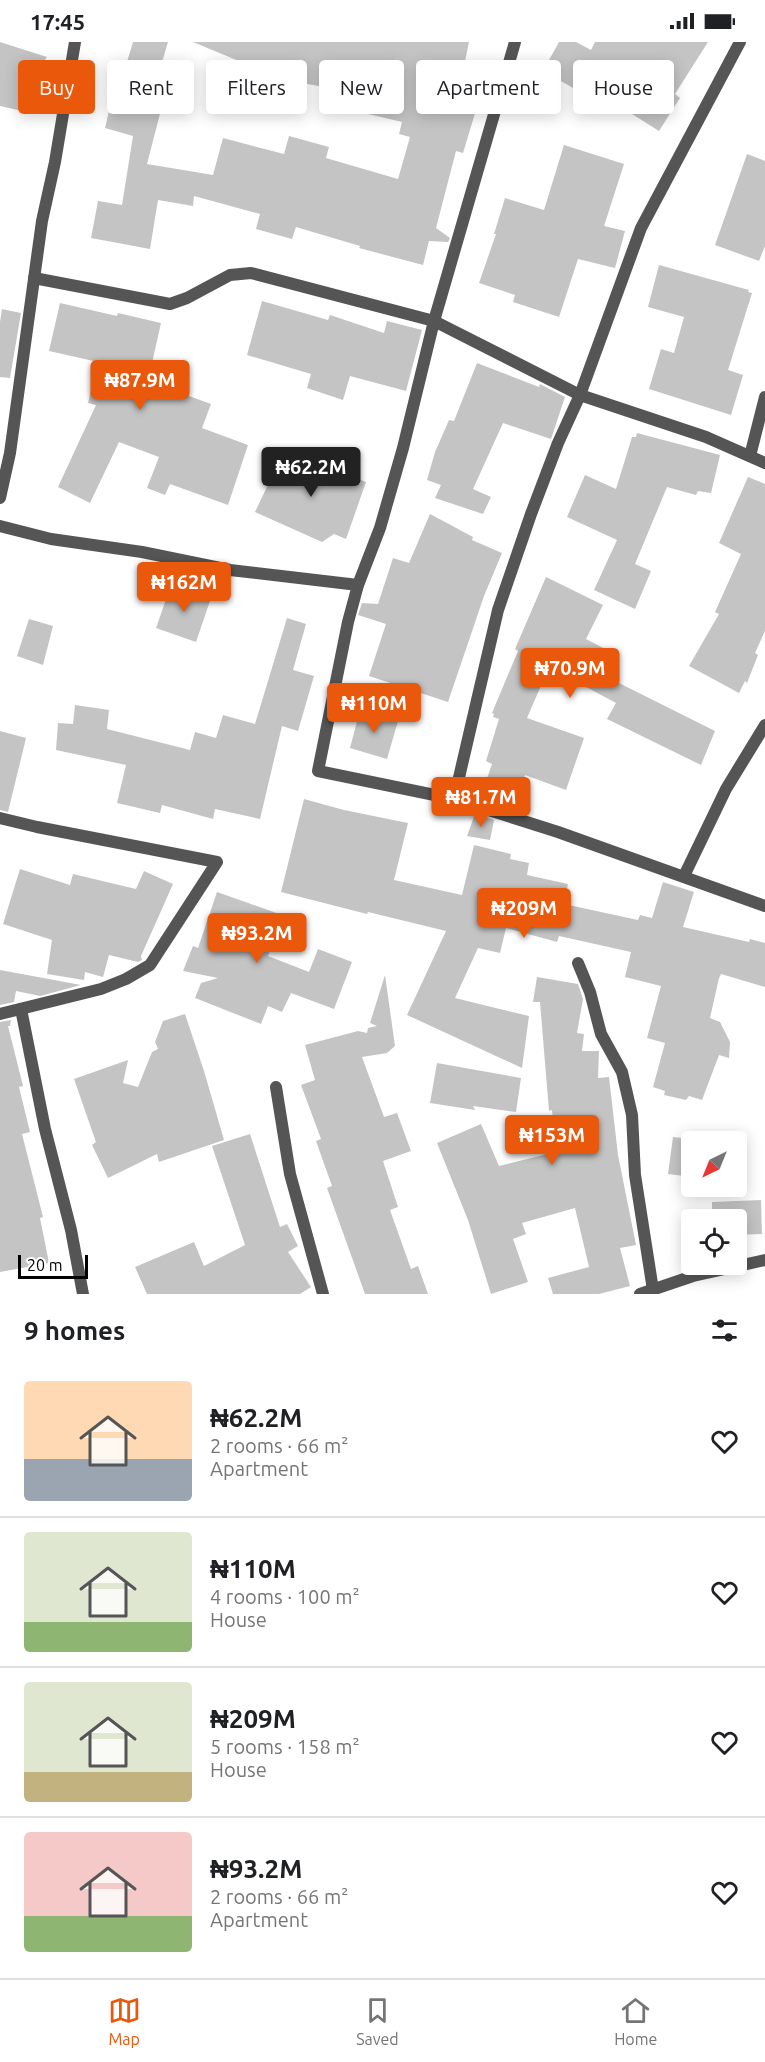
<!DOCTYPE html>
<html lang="en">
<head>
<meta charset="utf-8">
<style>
	:root { --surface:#fff; --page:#f2f2f2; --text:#202124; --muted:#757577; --line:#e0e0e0; --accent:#ea580c }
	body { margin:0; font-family:Ubuntu,sans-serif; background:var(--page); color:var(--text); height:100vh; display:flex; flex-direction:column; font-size:22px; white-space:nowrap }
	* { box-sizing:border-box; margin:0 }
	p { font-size:20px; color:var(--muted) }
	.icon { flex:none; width:33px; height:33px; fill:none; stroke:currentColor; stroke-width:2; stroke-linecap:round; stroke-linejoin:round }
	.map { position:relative; height:1252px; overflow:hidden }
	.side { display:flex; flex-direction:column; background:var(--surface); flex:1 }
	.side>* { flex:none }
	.hud { position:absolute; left:18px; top:18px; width:729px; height:54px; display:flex; gap:12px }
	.needle { width:39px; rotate:223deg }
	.buttons { position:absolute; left:681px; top:1089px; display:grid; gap:12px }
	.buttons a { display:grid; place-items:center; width:66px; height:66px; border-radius:6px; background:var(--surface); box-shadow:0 3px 15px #0003; font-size:30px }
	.scale { position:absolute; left:18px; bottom:15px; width:70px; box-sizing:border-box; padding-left:6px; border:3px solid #000; border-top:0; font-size:16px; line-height:21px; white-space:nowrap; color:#000; -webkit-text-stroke:4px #fff; paint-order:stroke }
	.price { position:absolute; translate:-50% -51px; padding:0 14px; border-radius:6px; background:var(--accent); color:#fff; font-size:20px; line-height:39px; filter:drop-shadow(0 2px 3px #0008) }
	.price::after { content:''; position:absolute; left:50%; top:36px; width:18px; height:14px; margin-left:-9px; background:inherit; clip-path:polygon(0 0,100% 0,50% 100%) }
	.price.selected { background:#222; color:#fff }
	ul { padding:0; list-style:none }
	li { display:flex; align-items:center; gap:18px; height:150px; padding:0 24px }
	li+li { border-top:2px solid var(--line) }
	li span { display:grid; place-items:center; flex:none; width:168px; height:120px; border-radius:6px; color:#555 }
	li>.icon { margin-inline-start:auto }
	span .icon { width:72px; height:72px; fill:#fffc; stroke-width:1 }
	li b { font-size:26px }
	h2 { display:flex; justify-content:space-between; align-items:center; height:72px; padding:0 24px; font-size:26px }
	.tag { padding:0 21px; border-radius:6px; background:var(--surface); box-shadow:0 3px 15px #0003; font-size:21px; line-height:54px }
	.tag.selected { background:var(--accent); color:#fff }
	.status { display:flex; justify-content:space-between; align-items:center; height:42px; padding:0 30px; background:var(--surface); direction:ltr }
	.status svg { height:16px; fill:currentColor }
	.tabs { display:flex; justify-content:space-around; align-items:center; height:84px; border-top:2px solid var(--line); background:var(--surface); font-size:16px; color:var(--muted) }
	.tabs a { display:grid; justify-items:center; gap:3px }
	.tabs .selected { color:var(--accent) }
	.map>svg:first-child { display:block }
	.building { fill:#c4c4c4 }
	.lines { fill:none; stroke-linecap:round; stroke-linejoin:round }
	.minor { stroke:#555; stroke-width:12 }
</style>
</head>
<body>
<div class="status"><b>17:45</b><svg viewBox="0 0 49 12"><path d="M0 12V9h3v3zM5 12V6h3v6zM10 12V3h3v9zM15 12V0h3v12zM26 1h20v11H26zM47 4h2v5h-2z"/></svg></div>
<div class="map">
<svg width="765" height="1252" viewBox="0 0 765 1252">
	<rect width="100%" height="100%" fill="#fff"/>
	<g class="building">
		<path d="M 0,0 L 47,15 L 40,25 L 31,71 L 0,64 Z"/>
		<path d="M 133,0 L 168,0 L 150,61 L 162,64 L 147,122 L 213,133 L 223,96 L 284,112 L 289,94 L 329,105 L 326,116 L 398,137 L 410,95 L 399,92 L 402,80 L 347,67 L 351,50 L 280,37 L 276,53 L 240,43 L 246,22 L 193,0 L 469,0 L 458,53 L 479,58 L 463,111 L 456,109 L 436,186 L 450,196 L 448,200 L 429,199 L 423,223 L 359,206 L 360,204 L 296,185 L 292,197 L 256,187 L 260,172 L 194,154 L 193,164 L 158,158 L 150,207 L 91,196 L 98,159 L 122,163 L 133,94 L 105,86 L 113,52 L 117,53 Z"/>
		<path d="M 559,0 L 576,0 L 591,8 L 595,0 L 708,0 L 675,52 L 680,56 L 659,89 L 594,48 L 591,56 L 543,29 Z"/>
		<path d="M 564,103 L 624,122 L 604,184 L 625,189 L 615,226 L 578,217 L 559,275 L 513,260 L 515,253 L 479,241 L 496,192 L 494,192 L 505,156 L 544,168 Z"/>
		<path d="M 747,112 L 765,119 L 765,204 L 759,219 L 715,203 Z"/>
		<path d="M 659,223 L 749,248 L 748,250 L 752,251 L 728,328 L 743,333 L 731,373 L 649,347 L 661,307 L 674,311 L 684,275 L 648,265 Z"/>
		<path d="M 262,259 L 328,278 L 330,273 L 384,291 L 387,279 L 422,288 L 406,349 L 350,334 L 343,358 L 307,346 L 311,332 L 247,313 Z"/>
		<path d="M 60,261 L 117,274 L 118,271 L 161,281 L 148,339 L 211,362 L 202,386 L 248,403 L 228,463 L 170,442 L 165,453 L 147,446 L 159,415 L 119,400 L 90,461 L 58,445 L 96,363 L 88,361 L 98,320 L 49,309 Z"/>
		<path d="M 2,267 L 21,271 L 10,336 L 0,335 L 0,280 Z"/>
		<path d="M 477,321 L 539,345 L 540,342 L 565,355 L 551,397 L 503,381 L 473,447 L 491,455 L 483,472 L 435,456 L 441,443 L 427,438 L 435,410 L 449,378 L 454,379 Z"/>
		<path d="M 637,391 L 720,413 L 711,451 L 698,449 L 696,453 L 667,445 L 635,522 L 651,529 L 635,567 L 594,548 L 617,498 L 567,475 L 585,433 L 616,447 L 632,395 L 636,395 Z"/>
		<path d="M 284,409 L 366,440 L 346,497 L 334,492 L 322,500 L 255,470 Z"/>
		<path d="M 748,435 L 765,442 L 765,589 L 755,611 L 758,613 L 747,641 L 745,639 L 739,651 L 689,624 L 719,572 L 715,570 L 741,512 L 719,501 Z"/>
		<path d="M 430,472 L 473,495 L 472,498 L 502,511 L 484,554 L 448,660 L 369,634 L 386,582 L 358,573 L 362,561 L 378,562 L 393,516 L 409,521 Z"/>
		<path d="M 546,535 L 603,563 L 586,597 L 613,611 L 603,633 L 715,689 L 701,723 L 607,677 L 616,661 L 549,625 L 527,676 L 584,696 L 566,748 L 525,733 L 516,758 L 498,751 L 496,762 L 480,757 L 492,722 L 486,719 L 499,677 L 493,675 L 494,672 L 492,671 L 518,609 L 515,607 Z"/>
		<path d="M 171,543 L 211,556 L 196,600 L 156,586 Z"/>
		<path d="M 287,576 L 306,582 L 293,628 L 314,634 L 298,689 L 282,684 L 260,777 L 215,767 L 213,777 L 162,763 L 160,771 L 117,761 L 126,723 L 56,708 L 58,681 L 73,682 L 75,663 L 109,668 L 107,687 L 190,708 L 195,690 L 216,696 L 223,673 L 255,682 Z"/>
		<path d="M 29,577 L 53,584 L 43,623 L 17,614 Z"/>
		<path d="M 360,668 L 398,679 L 387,717 L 350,706 Z"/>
		<path d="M 0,689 L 26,696 L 8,770 L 0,768 Z"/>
		<path d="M 304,757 L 344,768 L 408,781 L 394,838 L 462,853 L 474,803 L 511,812 L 510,817 L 529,821 L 527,833 L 568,842 L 564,862 L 638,878 L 640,873 L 652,876 L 663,840 L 694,850 L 683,885 L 749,900 L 750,897 L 765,901 L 765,945 L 721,932 L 719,936 L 710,976 L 720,980 L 730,1000 L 729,1016 L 719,1013 L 702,1058 L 689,1054 L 686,1058 L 664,1053 L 665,1049 L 653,1045 L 665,1001 L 647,996 L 661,944 L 625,935 L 631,910 L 559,894 L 557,900 L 506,886 L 500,911 L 478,906 L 455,956 L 529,974 L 522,1026 L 407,973 L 446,889 L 368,870 L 367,872 L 281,850 Z"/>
		<path d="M 475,772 L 494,778 L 490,798 L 467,794 Z"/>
		<path d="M 20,827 L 70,843 L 73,832 L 136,847 L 144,829 L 173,842 L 141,914 L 142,918 L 138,920 L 109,913 L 103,935 L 85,930 L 84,938 L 47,932 L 52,898 L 3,882 Z"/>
		<path d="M 217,850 L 282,873 L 268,914 L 309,930 L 318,907 L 352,920 L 334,967 L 291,951 L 282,970 L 268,964 L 261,982 L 195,956 L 201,941 L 218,936 L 183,929 L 193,904 L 198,906 Z"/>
		<path d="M 0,928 L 81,943 L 40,954 L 16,949 L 14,960 L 0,963 Z"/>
		<path d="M 385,933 L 395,1004 L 387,1011 L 362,1015 L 384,1075 L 397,1071 L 411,1109 L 383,1119 L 398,1165 L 390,1168 L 411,1227 L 418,1224 L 428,1252 L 365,1252 L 327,1146 L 332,1144 L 316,1099 L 321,1097 L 301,1043 L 315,1038 L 305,1003 L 358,989 L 367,991 L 368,986 L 377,984 L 370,981 Z"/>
		<path d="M 537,935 L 578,942 L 583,957 L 577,991 L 584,992 L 582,1009 L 599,1009 L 598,1036 L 609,1035 L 618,1113 L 636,1203 L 620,1206 L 630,1244 L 599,1252 L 553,1252 L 548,1236 L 589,1225 L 575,1166 L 522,1181 L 526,1192 L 513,1197 L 528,1240 L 491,1252 L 468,1178 L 437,1101 L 481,1082 L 499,1124 L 556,1110 L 552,1068 L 549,1069 L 540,960 L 533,960 Z"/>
		<path d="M 185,972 L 204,1029 L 224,1098 L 159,1120 L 157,1112 L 108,1136 L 92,1103 L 96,1100 L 74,1037 L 128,1018 L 123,1041 L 138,1045 L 152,1010 L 158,1007 L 155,1000 L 163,979 Z"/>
		<path d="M 11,978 L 10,984 L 8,984 L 23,1044 L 19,1045 L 30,1090 L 22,1092 L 43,1175 L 40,1176 L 49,1221 L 0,1230 L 0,980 Z"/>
		<path d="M 437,1021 L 521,1036 L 516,1070 L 473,1064 L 475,1068 L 430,1061 Z"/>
		<path d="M 250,1092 L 280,1185 L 287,1182 L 298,1204 L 288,1210 L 311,1245 L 300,1252 L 147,1252 L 135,1225 L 194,1200 L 204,1224 L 245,1203 L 212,1104 Z"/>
		<path d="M 673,1095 L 692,1097 L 692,1135 L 668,1132 Z"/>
		<path d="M 761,1158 L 762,1192 L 736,1193 L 736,1178 L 712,1178 L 712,1160 Z"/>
	</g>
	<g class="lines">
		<g class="minor">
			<path d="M 515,0 L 434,279 L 403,406 L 380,486 L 358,543 L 348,580 L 318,729 L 454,757 L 558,790 L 765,864"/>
			<path d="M 34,236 L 170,262 L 187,256 L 230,233 L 251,231 L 434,279 L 580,353 L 706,395 L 765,421"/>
			<path d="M 750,414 L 765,355"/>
			<path d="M 0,456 L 10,411 L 42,179 L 55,120 L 75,0"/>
			<path d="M 0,484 L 51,497 L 142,510 L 230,528 L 358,543"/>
			<path d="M 454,757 L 498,568 L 531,472 L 558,401 L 580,353 L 641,186 L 740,0"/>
			<path d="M 0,776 L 37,785 L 217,820 L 150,923 L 126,937 L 101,947 L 0,972"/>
			<path d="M 684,834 L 726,747 L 765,683"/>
			<path d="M 578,921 L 590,950 L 601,992 L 622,1030 L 632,1073 L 635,1133 L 653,1248"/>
			<path d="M 21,967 L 45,1087 L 71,1188 L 83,1252"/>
			<path d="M 276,1045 L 290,1132 L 323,1252"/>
			<path d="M 640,1252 L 693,1234 L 765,1218"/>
		</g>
	</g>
</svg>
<div class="buttons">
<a><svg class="needle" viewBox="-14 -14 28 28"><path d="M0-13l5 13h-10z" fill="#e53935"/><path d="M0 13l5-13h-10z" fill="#757577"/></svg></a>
<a><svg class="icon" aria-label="locate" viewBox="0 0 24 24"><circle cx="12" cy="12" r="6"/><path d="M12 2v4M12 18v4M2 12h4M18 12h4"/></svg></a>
</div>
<div class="scale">20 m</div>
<b class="price" style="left:140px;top:369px">₦87.9M</b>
<b class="price selected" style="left:311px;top:456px">₦62.2M</b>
<b class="price" style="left:184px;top:571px">₦162M</b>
<b class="price" style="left:570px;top:657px">₦70.9M</b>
<b class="price" style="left:374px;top:692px">₦110M</b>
<b class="price" style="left:481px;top:786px">₦81.7M</b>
<b class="price" style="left:524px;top:897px">₦209M</b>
<b class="price" style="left:257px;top:922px">₦93.2M</b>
<b class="price" style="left:552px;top:1124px">₦153M</b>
<div class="hud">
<a class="tag selected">Buy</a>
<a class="tag">Rent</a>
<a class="tag">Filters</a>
<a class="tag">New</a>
<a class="tag">Apartment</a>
<a class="tag">House</a>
</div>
</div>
<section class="side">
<h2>9 homes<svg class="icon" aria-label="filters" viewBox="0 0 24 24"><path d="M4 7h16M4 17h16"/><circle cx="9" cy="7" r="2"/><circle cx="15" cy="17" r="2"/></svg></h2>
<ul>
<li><span style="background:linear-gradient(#ffd9b3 65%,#9aa5b1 0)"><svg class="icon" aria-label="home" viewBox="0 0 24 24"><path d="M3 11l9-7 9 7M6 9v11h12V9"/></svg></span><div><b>₦62.2M</b><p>2 rooms · 66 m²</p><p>Apartment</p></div><svg class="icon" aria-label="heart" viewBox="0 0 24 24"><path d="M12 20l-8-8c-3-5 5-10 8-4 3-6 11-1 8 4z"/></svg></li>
<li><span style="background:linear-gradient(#dfe7d0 75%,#8fb573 0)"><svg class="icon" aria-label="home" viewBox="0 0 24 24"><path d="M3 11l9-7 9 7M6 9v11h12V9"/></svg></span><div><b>₦110M</b><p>4 rooms · 100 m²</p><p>House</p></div><svg class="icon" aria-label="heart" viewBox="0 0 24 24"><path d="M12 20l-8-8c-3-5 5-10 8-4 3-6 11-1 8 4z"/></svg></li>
<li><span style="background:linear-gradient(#dfe7d0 75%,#c2b280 0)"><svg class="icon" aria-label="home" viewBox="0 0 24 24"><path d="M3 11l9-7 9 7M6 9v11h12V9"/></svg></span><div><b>₦209M</b><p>5 rooms · 158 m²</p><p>House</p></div><svg class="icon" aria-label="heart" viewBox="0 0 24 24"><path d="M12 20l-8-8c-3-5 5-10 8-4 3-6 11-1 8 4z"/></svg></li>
<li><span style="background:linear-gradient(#f6c9c9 70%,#8fb573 0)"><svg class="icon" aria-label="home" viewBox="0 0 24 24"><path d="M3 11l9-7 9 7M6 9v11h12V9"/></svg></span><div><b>₦93.2M</b><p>2 rooms · 66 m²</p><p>Apartment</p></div><svg class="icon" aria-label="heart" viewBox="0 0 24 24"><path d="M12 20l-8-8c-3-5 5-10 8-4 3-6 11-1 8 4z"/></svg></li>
</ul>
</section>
<nav class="tabs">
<a class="selected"><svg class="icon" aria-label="map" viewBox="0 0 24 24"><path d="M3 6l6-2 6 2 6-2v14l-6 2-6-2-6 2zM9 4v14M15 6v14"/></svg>Map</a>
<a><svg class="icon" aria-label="saved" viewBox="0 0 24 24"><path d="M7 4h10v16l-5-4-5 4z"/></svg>Saved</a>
<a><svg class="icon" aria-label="home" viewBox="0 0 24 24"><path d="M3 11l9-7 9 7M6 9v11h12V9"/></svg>Home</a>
</nav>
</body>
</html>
